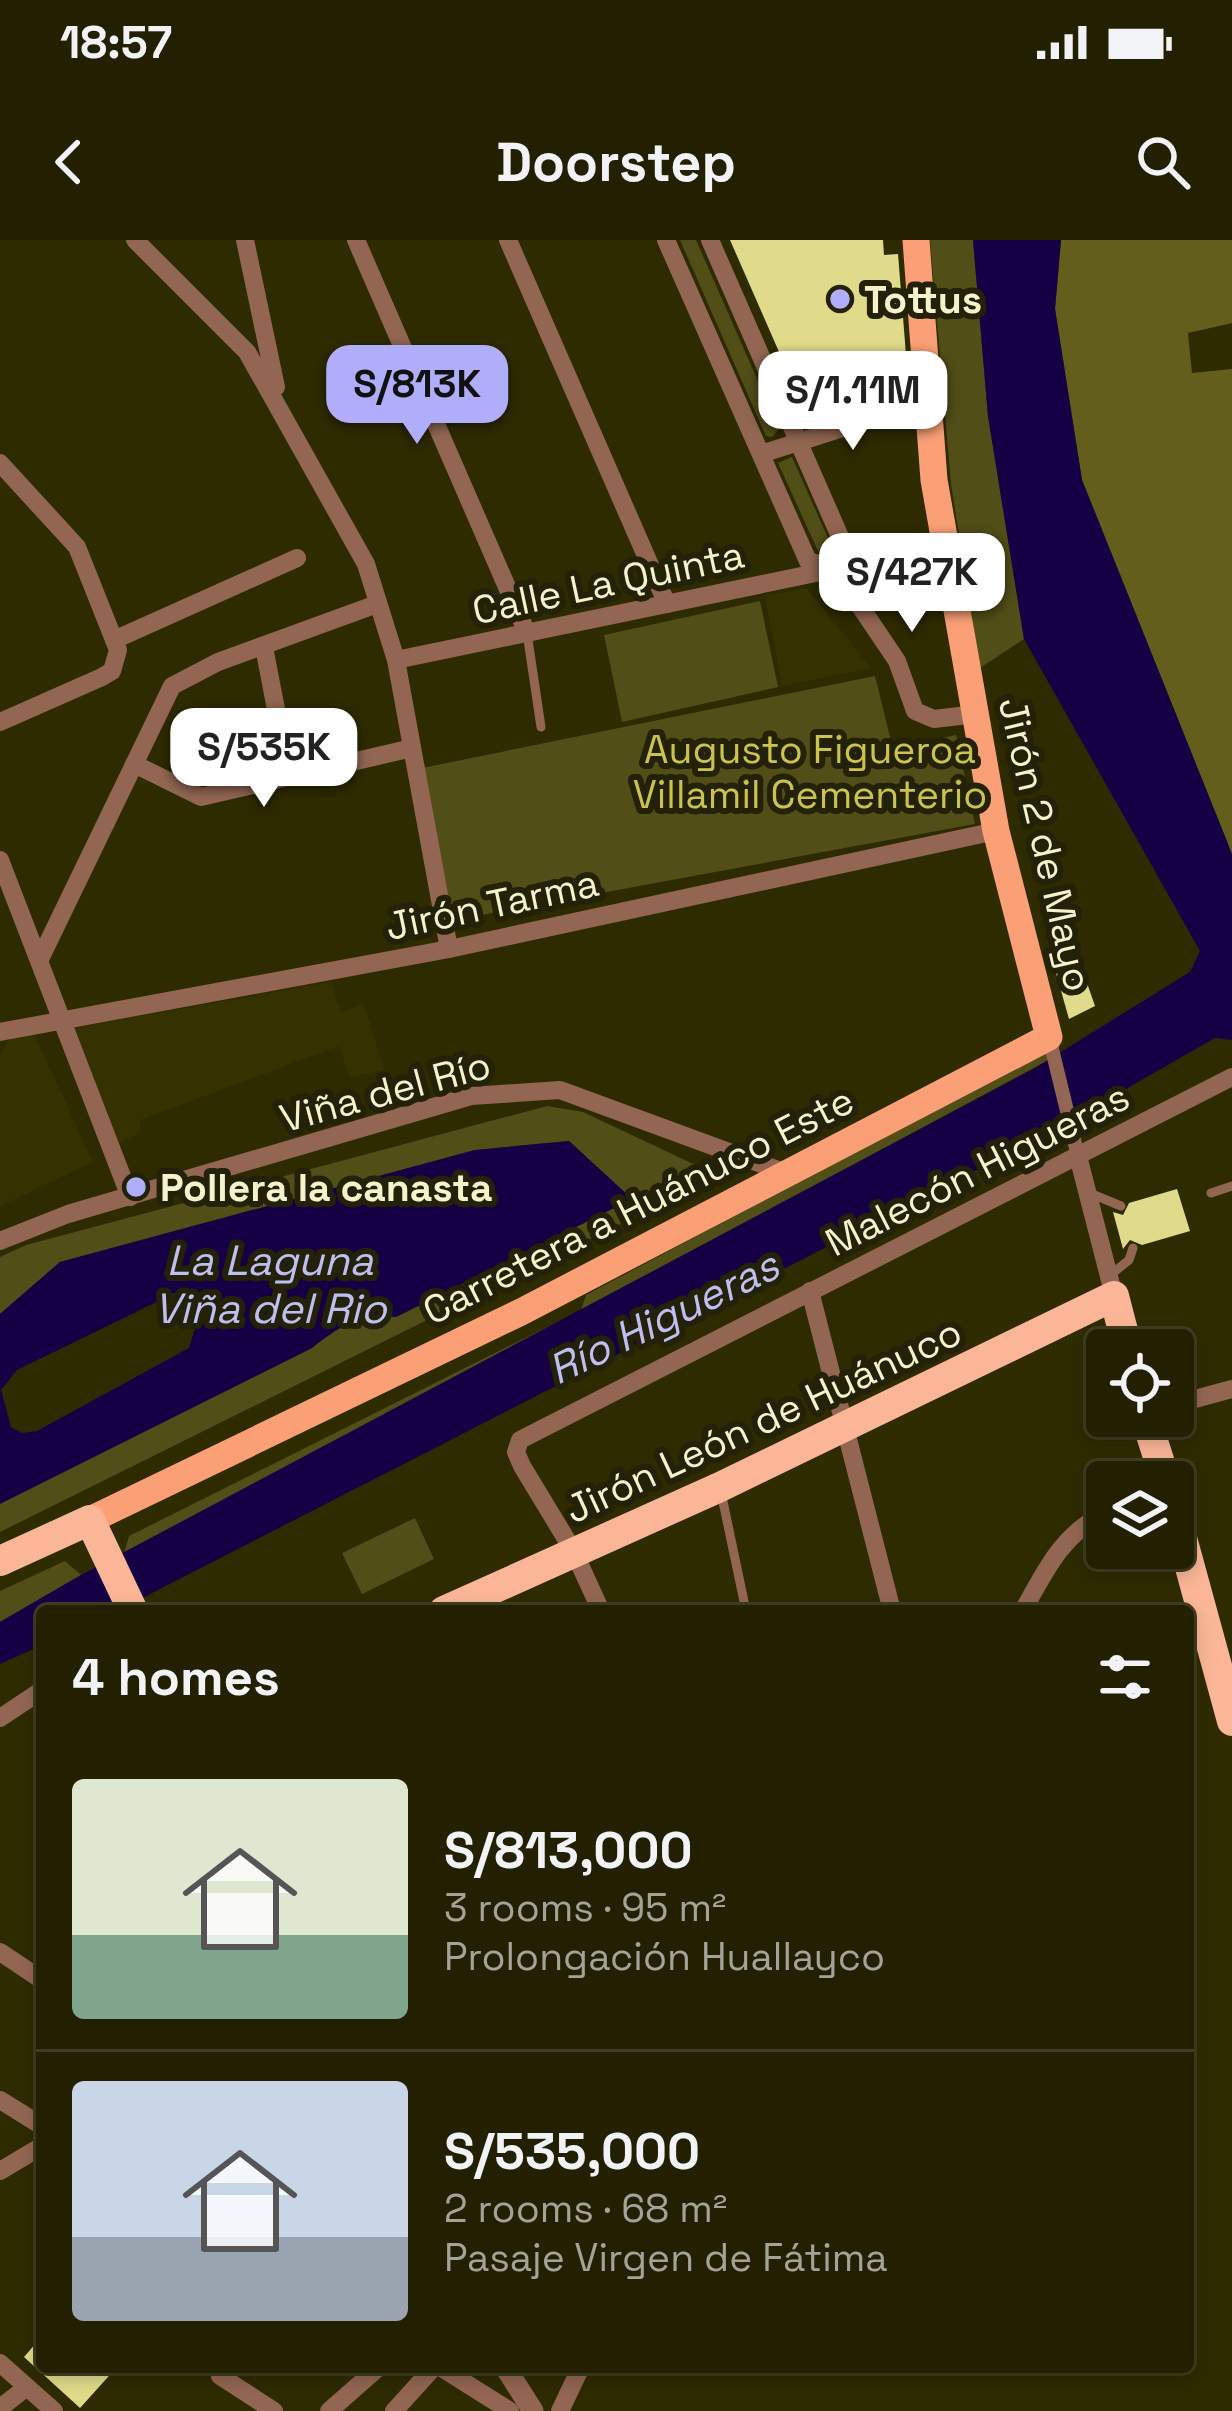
<!DOCTYPE html>
<html lang="en">
<head>
<meta charset="utf-8">
<style>
	:root { --surface:#222000; --page:#2e2d0f; --text:#f1f3f6; --muted:#a2a399; --line:#3f3e22; --accent:#b0aefa }
	body { margin:0; font-family:"Space Grotesk",sans-serif; background:var(--page); color:var(--text); height:100vh; display:flex; flex-direction:column; font-size:45px; white-space:nowrap }
	* { box-sizing:border-box; margin:0 }
	p { font-size:39px; color:var(--muted) }
	.icon { flex:none; width:66px; height:66px; fill:none; stroke:currentColor; stroke-width:2; stroke-linecap:round; stroke-linejoin:round }
	.map { position:relative; flex:1; overflow:hidden }
	.sheet { position:absolute; left:36px; top:1365px; width:1158px; height:768px; display:flex; flex-direction:column; background:var(--surface); border-radius:12px; box-shadow:0 6px 18px #0003,0 0 0 3px var(--line) }
	.sheet>* { flex:none }
	.tools { position:absolute; left:1086px; top:1089px; display:grid; gap:24px }
	.tools a { display:grid; place-items:center; width:108px; height:108px; border-radius:12px; background:var(--surface); box-shadow:0 6px 18px #0003,0 0 0 3px var(--line); font-size:60px }
	.price { position:absolute; translate:-50% -102px; padding:0 27px; border-radius:24px; background:#fff; color:#222; font-size:39px; line-height:78px; filter:drop-shadow(0 3px 6px #0008) }
	.price::after { content:''; position:absolute; left:50%; top:72px; width:36px; height:27px; margin-left:-18px; background:inherit; clip-path:polygon(0 0,100% 0,50% 100%) }
	.price.on { background:var(--accent); color:#111 }
	ul { padding:0; list-style:none }
	li { display:flex; align-items:center; gap:36px; height:300px; padding:0 36px }
	li+li { border-top:3px solid var(--line) }
	li span { display:grid; place-items:center; flex:none; width:336px; height:240px; border-radius:12px; color:#555 }
	li>.icon { margin-inline-start:auto }
	span .icon { width:144px; height:144px; fill:#fffc; stroke-width:1 }
	li b { font-size:51px }
	h2 { display:flex; justify-content:space-between; align-items:center; height:144px; padding:0 36px; font-size:51px }
	.status { display:flex; justify-content:space-between; align-items:center; height:84px; padding:0 60px; background:var(--surface); direction:ltr }
	.status svg { height:33px; fill:currentColor }
	header { display:flex; justify-content:space-between; align-items:center; height:156px; padding:0 36px; background:var(--surface); font-size:54px; font-weight:800 }
	.map>svg:first-child { display:block }
	.built { fill:#363200 }
	.green { fill:#514e17 }
	.forest { fill:#635e1b }
	.water { fill:#150045; fill-rule:evenodd }
	.building { fill:#e0db8a }
	.lines { fill:none; stroke-linecap:round; stroke-linejoin:round }
	.service { stroke:#926652; stroke-width:9 }
	.pedestrian { stroke:#926652; stroke-width:14 }
	.minor { stroke:#926652; stroke-width:18 }
	.tertiary { stroke:#926652; stroke-width:21 }
	.primary { stroke:#fba076; stroke-width:27 }
	.trunk { stroke:#fab696; stroke-width:30 }
	.poi-dot { fill:#b0aefa; stroke:#232108; stroke-width:4.5 }
	.labels { text-anchor:middle; stroke-width:12; stroke-linejoin:round; paint-order:stroke }
	.poi-label { font-size:39px; font-weight:bold; fill:#f4f3cc; stroke:#232108; text-anchor:start }
	.street-label { font-size:39px; fill:#f4f3cc; stroke:#232108 }
	.park-label { font-size:39px; fill:#ccc34c; stroke:#232108 }
	.water-label { font-size:42px; font-style:italic; fill:#bfbef0; stroke:#232108 }
</style>
</head>
<body>
<div class="status"><b>18:57</b><svg viewBox="0 0 49 12"><path d="M0 12V9h3v3zM5 12V6h3v6zM10 12V3h3v9zM15 12V0h3v12zM26 1h20v11H26zM47 4h2v5h-2z"/></svg></div>
<header><svg class="icon" aria-label="back" viewBox="0 0 24 24"><path d="M15 5l-7 7 7 7"/></svg>Doorstep<svg class="icon" aria-label="search" viewBox="0 0 24 24"><circle cx="10" cy="10" r="6"/><path d="M15 15l6 6"/></svg></header>
<div class="map">
<svg width="1232" height="2171" viewBox="0 0 1232 2171">
	<rect width="100%" height="100%" fill="#2e2b00"/>
	<g class="built">
		<path d="M 806,348 L 831,378 L 871,428 L 782,446 L 765,356 Z"/>
		<path d="M 331,742 L 341,772 L 364,764 L 384,830 L 350,838 L 339,806 L 140,880 L 141,892 L 115,905 L 74,788 Z"/>
		<path d="M 33,792 L 93,922 L 0,966 L 0,816 L 9,799 Z"/>
	</g>
	<g class="green">
		<path d="M 680,0 L 696,0 L 779,189 L 772,197 L 766,196 Z"/>
		<path d="M 930,0 L 973,0 L 988,176 L 1024,399 L 980,428 L 951,244 Z"/>
		<path d="M 792,217 L 831,305 L 818,311 L 778,223 Z"/>
		<path d="M 760,361 L 778,447 L 622,482 L 604,395 Z"/>
		<path d="M 875,436 L 893,509 L 956,495 L 975,584 L 460,679 L 450,672 L 422,528 Z"/>
		<path d="M 1045,811 L 1054,817 L 123,1317 L 129,1296 L 581,1070 L 586,1055 Z"/>
		<path d="M 547,866 L 583,872 L 706,930 L 703,943 L 0,1292 L 0,1263 L 312,1108 C 342,1084 358,1075 396,1077 L 632,959 L 569,901 L 475,910 L 60,1022 L 0,1074 L 0,1017 L 26,1005 Z"/>
		<path d="M 415,1278 L 434,1319 L 362,1354 L 342,1313 Z"/>
		<path d="M 65,1321 L 81,1335 L 0,1382 L 0,1351 Z"/>
	</g>
	<path class="forest" d="M 1061,0 L 1232,0 L 1232,83 L 1188,93 L 1192,133 L 1232,129 L 1232,614 L 1082,240 L 1055,69 Z"/>
	<g class="water">
		<path d="M 973,0 L 1061,0 L 1055,69 L 1082,240 L 1232,614 L 1232,800 L 1215,798 L 1047,894 L 117,1371 L 42,1371 L 42,1405 L 0,1424 L 0,1382 L 81,1335 L 1035,828 L 1190,732 L 1200,711 L 1024,399 L 988,176 Z"/>
		<path d="M 569,901 L 632,959 L 396,1077 C 358,1075 342,1084 312,1108 L 0,1264 L 0,1074 L 60,1022 L 475,910 ZM 177,1052 L 188,1056 L 198,1079 L 189,1108 L 37,1191 L 22,1193 L 11,1187 L 1,1150 L 17,1130 Z"/>
	</g>
	<g class="building">
		<path d="M 730,0 L 883,0 L 884,15 L 898,14 L 909,153 L 808,178 Z"/>
		<path d="M 1079,720 L 1095,766 L 1069,779 L 1056,733 Z"/>
		<path d="M 1177,949 L 1190,991 L 1142,1005 L 1130,1000 L 1123,1009 L 1113,972 L 1123,975 L 1129,963 Z"/>
		<path d="M 42,2096 L 42,2127 L 117,2127 L 80,2168 L 24,2117 Z"/>
	</g>
	<g class="lines">
		<g class="service">
			<path d="M 527,393 L 541,487"/>
			<path d="M 1087,952 L 1121,966"/>
			<path d="M 1211,953 L 1232,946"/>
			<path d="M 1109,1036 L 1129,1020 L 1133,1008"/>
			<path d="M 721,1252 L 746,1371"/>
		</g>
		<path class="pedestrian" d="M 1049,797 L 1078,916"/>
		<g class="minor">
			<path d="M 135,0 L 247,112 L 366,324 L 396,420 L 449,709"/>
			<path d="M 245,0 L 276,147"/>
			<path d="M 356,0 L 527,393"/>
			<path d="M 508,0 L 667,364"/>
			<path d="M 666,0 L 808,321 L 835,329 L 897,421 L 915,471 L 934,479 L 976,474"/>
			<path d="M 710,0 L 841,299 L 835,329"/>
			<path d="M 761,214 L 928,161"/>
			<path d="M 0,223 L 77,307 L 118,410 L 112,431 L 102,437 L 0,482"/>
			<path d="M 114,400 L 297,318"/>
			<path d="M 264,407 L 289,537"/>
			<path d="M 396,420 L 830,330"/>
			<path d="M 134,524 L 201,557 L 408,509"/>
			<path d="M 0,620 L 130,957"/>
			<path d="M 40,719 L 172,446 L 218,422 L 377,364"/>
			<path d="M 0,792 L 449,709 L 996,591"/>
			<path d="M 1078,916 L 1114,1056"/>
			<path d="M 0,1001 L 68,974 L 471,856 L 560,850 L 786,933"/>
			<path d="M 810,1051 L 892,1371"/>
			<path d="M 1173,1165 L 1232,1149"/>
			<path d="M 601,1371 L 574,1312 L 522,1226 L 516,1212 L 520,1200 L 1232,837"/>
			<path d="M 1023,1371 C 1046,1329 1063,1293 1107,1272"/>
			<path d="M 0,1478 L 42,1450"/>
			<path d="M 0,1712 L 42,1740"/>
			<path d="M 0,1860 L 42,1886"/>
			<path d="M 0,1931 L 42,1906"/>
			<path d="M 0,2123 L 54,2171"/>
			<path d="M 440,2127 L 510,2171"/>
			<path d="M 220,2136 L 274,2171"/>
			<path d="M 0,2168 L 27,2147"/>
			<path d="M 329,2171 L 379,2127"/>
			<path d="M 394,2171 L 434,2127"/>
			<path d="M 560,2171 L 581,2127"/>
		</g>
		<path class="tertiary" d="M 505,2127 L 533,2171"/>
		<path class="primary" d="M 90,1280 L 521,1072 L 1049,797 L 996,591 L 934,240 L 916,0"/>
		<g class="trunk">
			<path d="M 1145,1176 L 1166,1242"/>
			<path d="M 1173,1265 L 1232,1481"/>
			<path d="M 0,1321 L 90,1280 L 133,1371"/>
			<path d="M 444,1371 L 720,1247 L 1114,1056 L 1128,1110"/>
		</g>
	</g>
	<g class="poi-dot">
		<circle cx="840" cy="59" r="12"/>
		<circle cx="136" cy="947" r="12"/>
	</g>
	<g class="labels">
		<g class="poi-label">
			<text x="864" y="73">Tottus</text>
			<text x="160" y="961">Pollera la canasta</text>
		</g>
		<g class="street-label">
			<text transform="translate(608 342) rotate(-12)" y="14">Calle La Quinta</text>
			<text transform="translate(1046 604) rotate(77)" y="14">Jirón 2 de Mayo</text>
			<text transform="translate(492 664) rotate(-12)" y="14">Jirón Tarma</text>
			<text transform="translate(385 851) rotate(-15)" y="14">Viña del Río</text>
			<text transform="translate(977 929) rotate(-27)" y="14">Malecón Higueras</text>
			<text transform="translate(638 965) rotate(-27)" y="14">Carretera a Huánuco Este</text>
			<text transform="translate(763 1180) rotate(-25)" y="14">Jirón León de Huánuco</text>
		</g>
		<g class="park-label">
			<text x="810" y="523">Augusto Figueroa<tspan x="810" dy="45">Villamil Cementerio</tspan></text>
		</g>
		<g class="water-label">
			<text x="270" y="1035">La Laguna<tspan x="270" dy="48">Viña del Rio</tspan></text>
			<text transform="translate(663 1077) rotate(-26)" y="15">Río Higueras</text>
		</g>
	</g>
</svg>
<div class="tools">
<a><svg class="icon" aria-label="locate" viewBox="0 0 24 24"><circle cx="12" cy="12" r="6"/><path d="M12 2v4M12 18v4M2 12h4M18 12h4"/></svg></a>
<a><svg class="icon" aria-label="layers" viewBox="0 0 24 24"><path d="M12 4l9 5-9 5-9-5zM3 14l9 5 9-5"/></svg></a>
</div>
<b class="price on" style="left:417px;top:207px">S/813K</b>
<b class="price" style="left:853px;top:213px">S/1.11M</b>
<b class="price" style="left:912px;top:395px">S/427K</b>
<b class="price" style="left:264px;top:570px">S/535K</b>
<section class="sheet">
<h2>4 homes<svg class="icon" aria-label="filters" viewBox="0 0 24 24"><path d="M4 7h16M4 17h16"/><circle cx="9" cy="7" r="2"/><circle cx="15" cy="17" r="2"/></svg></h2>
<ul>
<li><span style="background:linear-gradient(#dfe7d0 65%,#7fa58c 0)"><svg class="icon" aria-label="home" viewBox="0 0 24 24"><path d="M3 11l9-7 9 7M6 9v11h12V9"/></svg></span><div><b>S/813,000</b><p>3 rooms · 95 m²</p><p>Prolongación Huallayco</p></div></li>
<li><span style="background:linear-gradient(#c9d6e8 65%,#9aa5b1 0)"><svg class="icon" aria-label="home" viewBox="0 0 24 24"><path d="M3 11l9-7 9 7M6 9v11h12V9"/></svg></span><div><b>S/535,000</b><p>2 rooms · 68 m²</p><p>Pasaje Virgen de Fátima</p></div></li>
</ul>
</section>
</div>
</body>
</html>
